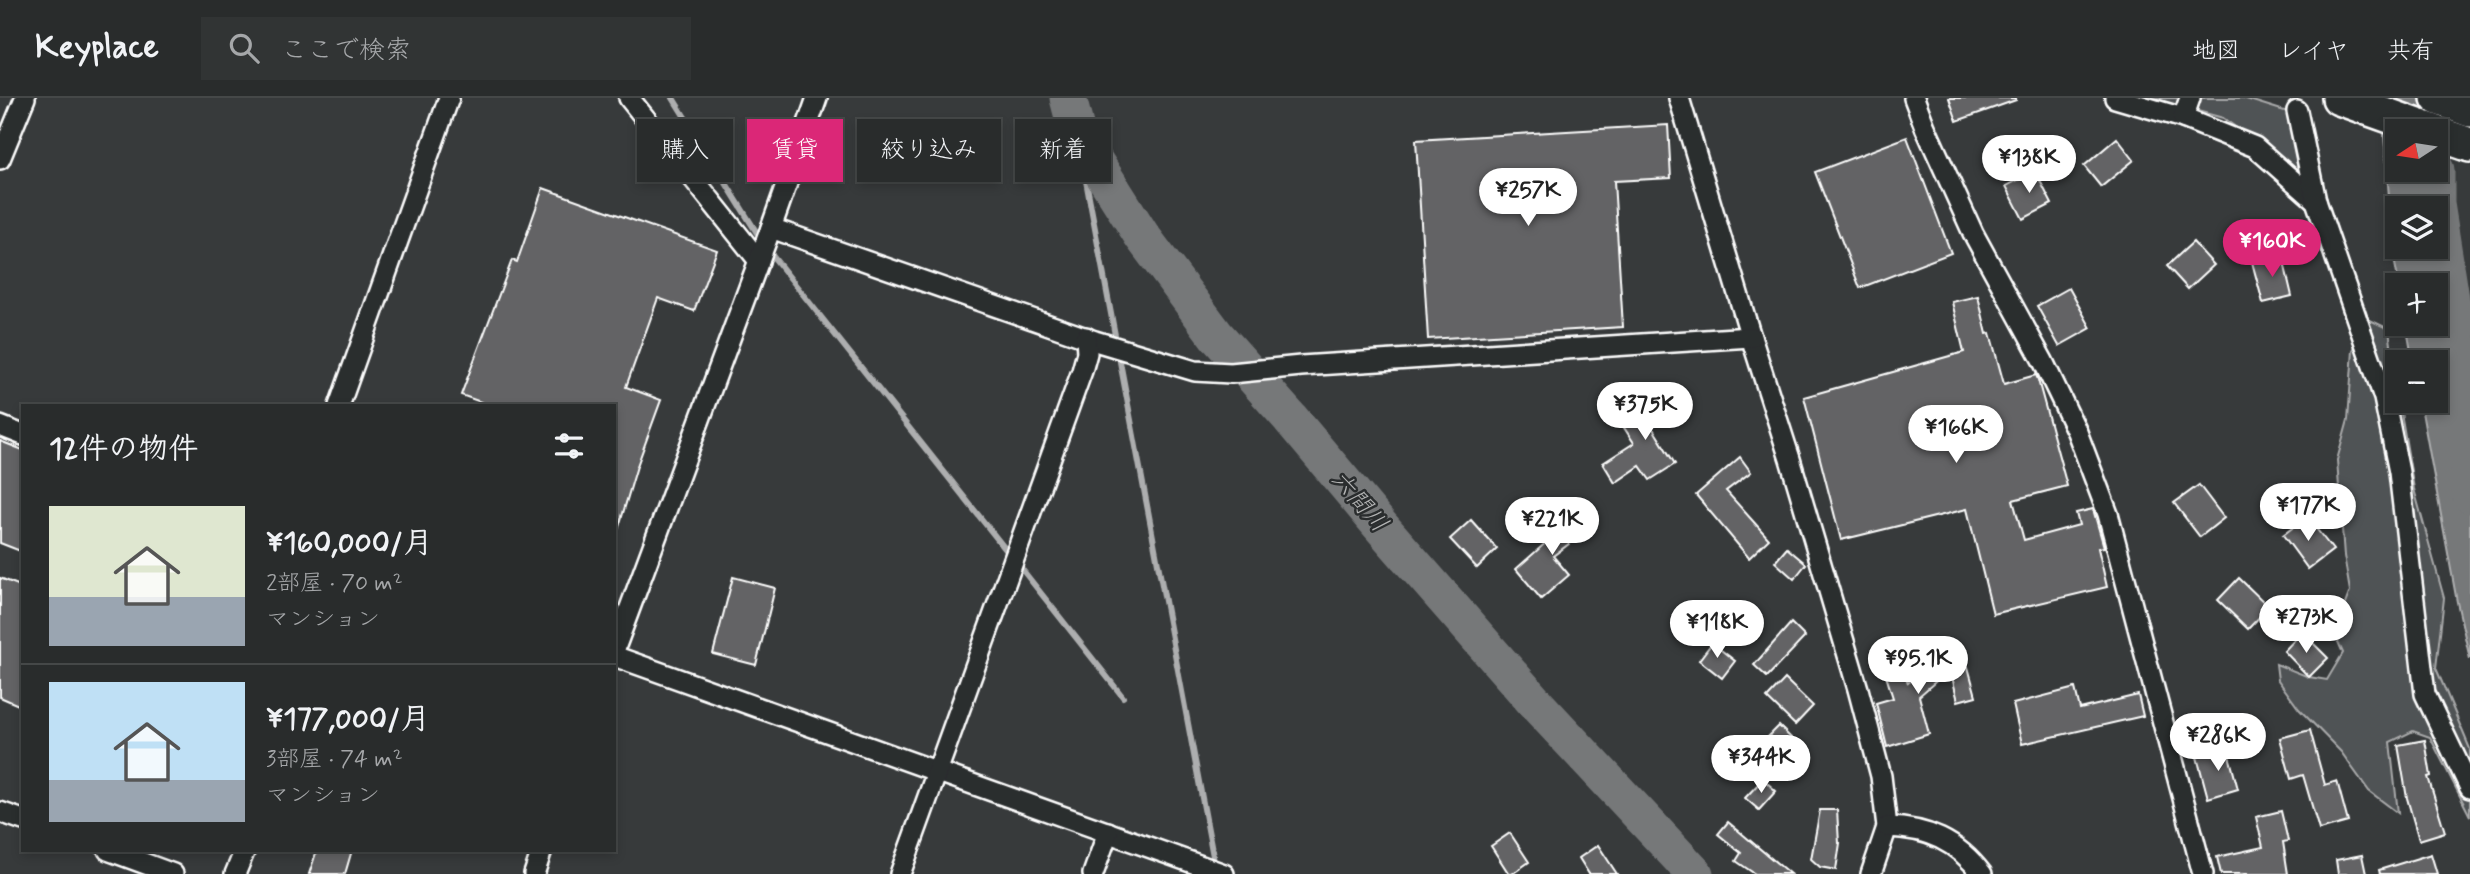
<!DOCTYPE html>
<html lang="ja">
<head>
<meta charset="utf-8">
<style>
	:root { --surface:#292c2c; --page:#313434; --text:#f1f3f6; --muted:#a5a7a9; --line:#454848; --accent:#db2777 }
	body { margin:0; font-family:Mynerve,"Klee One",sans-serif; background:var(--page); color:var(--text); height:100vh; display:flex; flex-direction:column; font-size:26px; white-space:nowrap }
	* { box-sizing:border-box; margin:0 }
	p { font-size:23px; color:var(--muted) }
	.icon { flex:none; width:38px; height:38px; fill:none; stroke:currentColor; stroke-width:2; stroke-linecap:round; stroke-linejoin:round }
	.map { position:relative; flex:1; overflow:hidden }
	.details { position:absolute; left:21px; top:306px; width:595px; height:448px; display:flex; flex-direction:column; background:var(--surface); border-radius:0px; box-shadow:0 4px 10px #0003,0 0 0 2px var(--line) }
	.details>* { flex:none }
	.banner { position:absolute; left:637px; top:21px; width:665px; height:63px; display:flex; gap:14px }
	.needle { width:46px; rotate:258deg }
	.buttons { position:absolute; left:2385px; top:21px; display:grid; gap:14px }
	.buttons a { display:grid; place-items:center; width:63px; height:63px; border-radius:0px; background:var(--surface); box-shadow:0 4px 10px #0003,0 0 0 2px var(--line); font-size:35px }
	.price { position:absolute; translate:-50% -60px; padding:0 16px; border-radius:24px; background:#fff; color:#222; font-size:23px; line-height:46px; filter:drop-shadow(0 2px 4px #0008) }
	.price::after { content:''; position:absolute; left:50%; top:42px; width:21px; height:16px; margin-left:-10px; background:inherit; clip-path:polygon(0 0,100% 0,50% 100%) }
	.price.selected { background:var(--accent); color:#fff }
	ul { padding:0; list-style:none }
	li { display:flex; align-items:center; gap:21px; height:175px; padding:0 28px }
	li+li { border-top:2px solid var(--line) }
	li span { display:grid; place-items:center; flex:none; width:196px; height:140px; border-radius:0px; color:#555 }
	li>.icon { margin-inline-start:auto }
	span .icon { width:84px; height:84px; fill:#fffc; stroke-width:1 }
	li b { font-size:30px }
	h2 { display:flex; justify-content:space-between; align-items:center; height:84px; padding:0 28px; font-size:30px }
	.tag { padding:0 24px; border-radius:0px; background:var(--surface); box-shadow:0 4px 10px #0003,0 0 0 2px var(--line); font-size:24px; line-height:63px }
	.tag.selected { background:var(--accent); color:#fff }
	header { display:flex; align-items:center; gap:42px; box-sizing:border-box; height:98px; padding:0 35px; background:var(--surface); border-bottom:2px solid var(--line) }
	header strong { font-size:33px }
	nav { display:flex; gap:38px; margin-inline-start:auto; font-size:24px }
	.search { width:490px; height:63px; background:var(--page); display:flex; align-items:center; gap:18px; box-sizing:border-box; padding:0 24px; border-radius:0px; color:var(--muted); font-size:26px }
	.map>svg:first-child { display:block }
	.green { fill:#505354; stroke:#a8a9aa; stroke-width:2 }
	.water { fill:#767879; stroke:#adaeaf; stroke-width:2; fill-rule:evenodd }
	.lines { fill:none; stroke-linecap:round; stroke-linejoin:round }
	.stream { stroke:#adaeaf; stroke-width:6 }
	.river { stroke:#767879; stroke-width:37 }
	.building { fill:#636465; stroke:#fff; stroke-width:2 }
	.street-casing { stroke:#fff; stroke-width:24 }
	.highway-casing { stroke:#fff; stroke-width:38 }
	.street { stroke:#2a2d2e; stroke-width:19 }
	.highway { stroke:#2a2d2e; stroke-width:33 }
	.labels { text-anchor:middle; stroke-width:5; stroke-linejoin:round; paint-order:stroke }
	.water-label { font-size:24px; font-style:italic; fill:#b4b5b5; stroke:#2a2d2e }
</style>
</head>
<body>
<header>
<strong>Keyplace</strong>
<div class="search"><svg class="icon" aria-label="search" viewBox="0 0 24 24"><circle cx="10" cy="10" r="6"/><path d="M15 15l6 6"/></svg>ここで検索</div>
<nav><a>地図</a><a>レイヤ</a><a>共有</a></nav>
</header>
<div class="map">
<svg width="2470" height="776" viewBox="0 0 2470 776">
	<rect width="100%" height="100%" fill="#373a3b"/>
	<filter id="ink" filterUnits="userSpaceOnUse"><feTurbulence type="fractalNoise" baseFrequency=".0143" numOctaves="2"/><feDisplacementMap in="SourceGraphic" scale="14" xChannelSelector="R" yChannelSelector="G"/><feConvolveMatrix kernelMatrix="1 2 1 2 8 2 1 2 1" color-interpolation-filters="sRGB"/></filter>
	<g filter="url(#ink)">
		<g class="green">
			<path d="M 2150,0 L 2243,0 L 2291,15 L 2298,75 L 2223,20 Z"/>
			<path d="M 2370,222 L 2389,231 L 2398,303 L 2399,303 L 2414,391 L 2444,500 L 2436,570 L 2470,651 L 2470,718 L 2430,639 L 2413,633 L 2390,644 L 2398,715 L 2369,693 L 2341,654 L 2299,611 L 2278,582 L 2276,566 L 2309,579 L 2327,582 L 2343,555 L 2334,535 L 2350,493 L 2344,458 L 2337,362 L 2348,322 L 2353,252 Z"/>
		</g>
		<path class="water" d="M 2381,0 L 2434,0 L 2436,33 L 2398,33 L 2398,72 L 2436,72 L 2436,34 L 2451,257 L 2470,400 L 2470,561 L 2457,504 L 2420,303 L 2436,303 L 2436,264 L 2413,264 L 2406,226 L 2436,226 L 2436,187 L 2399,187 L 2394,160 ZM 2398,110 L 2436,110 L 2436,149 L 2398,149 Z"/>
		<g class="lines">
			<g class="stream">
				<path d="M 673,0 L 767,151 L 1010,457"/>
				<path d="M 1077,35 L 1215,769"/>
				<path d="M 1017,465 L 1123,599"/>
			</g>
			<g class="river">
				<path d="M 1068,0 L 1077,35 L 1142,138 L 1216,237 L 1290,320 L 1378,425 L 1539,609 L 1695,776"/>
				<path d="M 2436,72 L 2436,106 L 2465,288 L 2470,397"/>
			</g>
		</g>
		<g class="building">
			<path d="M 1949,0 L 2016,0 L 2016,2 L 1957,23 Z"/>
			<path d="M 1668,27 L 1671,80 L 1614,83 L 1623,229 L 1428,241 L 1416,42 Z"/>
			<path d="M 1907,39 L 1951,155 L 1860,190 L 1815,74 Z"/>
			<path d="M 2117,40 L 2134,62 L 2101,89 L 2084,68 Z"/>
			<path d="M 2035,73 L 2052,106 L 2023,121 L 2006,88 Z"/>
			<path d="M 543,90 L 717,152 L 694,213 L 658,200 L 626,289 L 661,302 L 637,368 L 618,432 L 614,431 L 614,308 L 492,308 L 461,297 L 512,162 L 517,164 Z"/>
			<path d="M 2193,144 L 2214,167 L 2188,191 L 2167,168 Z"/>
			<path d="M 2282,156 L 2292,198 L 2263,205 L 2252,164 Z"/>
			<path d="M 2069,190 L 2091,230 L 2059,248 L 2037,208 Z"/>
			<path d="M 1978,198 L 1987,236 L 1990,235 L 2004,286 L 2036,277 L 2038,282 L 2067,388 L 2013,402 L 2024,442 L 2079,427 L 2076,415 L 2093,411 L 2104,449 L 2098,450 L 2107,489 L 1993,516 L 1967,411 L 1841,442 L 1804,299 L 1964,254 L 1952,204 Z"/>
			<path d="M 1673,294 L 1683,309 L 1652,329 L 1675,366 L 1650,382 L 1640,368 L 1615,385 L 1603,365 L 1634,345 L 1621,325 Z"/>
			<path d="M 0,343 L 23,352 L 23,454 L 0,445 Z"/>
			<path d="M 1740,359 L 1751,374 L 1726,393 L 1769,441 L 1749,460 L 1696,397 Z"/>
			<path d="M 2199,387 L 2224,420 L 2200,439 L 2174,405 Z"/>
			<path d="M 1583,412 L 1594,427 L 1553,458 L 1569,477 L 1541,501 L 1516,471 Z"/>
			<path d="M 2307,419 L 2333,452 L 2308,471 L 2283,437 Z"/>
			<path d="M 1471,422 L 1497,451 L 1477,470 L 1450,441 Z"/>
			<path d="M 1787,450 L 1806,466 L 1794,481 L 1775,464 Z"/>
			<path d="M 733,479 L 775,490 L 756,567 L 713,556 Z"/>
			<path d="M 0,480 L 23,489 L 23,609 L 0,599 Z"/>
			<path d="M 2239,480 L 2269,509 L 2248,531 L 2218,502 Z"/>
			<path d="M 1791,525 L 1805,539 L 1767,579 L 1754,567 Z"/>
			<path d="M 2302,534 L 2328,560 L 2309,579 L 2284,553 Z"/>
			<path d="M 1942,543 L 1968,569 L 1976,598 L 1958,603 L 1950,571 L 1919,598 L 1929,636 L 1887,649 L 1876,605 L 1893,600 L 1882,565 L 1899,559 L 1908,585 L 1945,553 Z"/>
			<path d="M 1712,545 L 1735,563 L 1722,580 L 1699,562 Z"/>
			<path d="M 1785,581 L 1813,608 L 1795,627 L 1767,600 Z"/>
			<path d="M 2075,590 L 2080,611 L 2138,597 L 2143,618 L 2022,646 L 2013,606 Z"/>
			<path d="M 1779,628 L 1793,642 L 1780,655 L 1766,641 Z"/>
			<path d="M 2310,632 L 2325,687 L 2337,683 L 2348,724 L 2319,732 L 2303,677 L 2291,681 L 2280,640 Z"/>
			<path d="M 2425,642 L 2431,678 L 2428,679 L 2445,734 L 2419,742 L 2407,700 L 2398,647 Z"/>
			<path d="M 2227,650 L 2238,691 L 2208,700 L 2197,659 Z"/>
			<path d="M 1763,681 L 1776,693 L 1759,712 L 1745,700 Z"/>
			<path d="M 1820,712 L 1837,712 L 1839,745 L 1840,745 L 1836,772 L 1820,769 L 1811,761 Z"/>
			<path d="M 2281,713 L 2288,743 L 2283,744 L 2288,776 L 2221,776 L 2217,759 L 2263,749 L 2256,719 Z"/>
			<path d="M 1728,724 L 1790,776 L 1755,776 L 1736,763 L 1741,755 L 1718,736 Z"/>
			<path d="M 1510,735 L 1529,764 L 1512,776 L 1509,776 L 1491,748 Z"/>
			<path d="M 1598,747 L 1617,776 L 1589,776 L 1579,760 Z"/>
			<path d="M 317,752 L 352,752 L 345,776 L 309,776 Z"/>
			<path d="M 2431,756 L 2437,776 L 2380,776 L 2379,772 Z"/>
			<path d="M 2362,757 L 2366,776 L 2338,776 L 2336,762 Z"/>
		</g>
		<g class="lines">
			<g class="street-casing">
				<g id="street">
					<path d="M 629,0 L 759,163"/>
					<path d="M 1679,0 L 1751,239 L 1790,361 L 1858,591 L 1881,678 L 1887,729 L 1871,776"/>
					<path d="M 1914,0 L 1925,29 L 1973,135 L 2043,263 L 2077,334 L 2108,416 L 2203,776"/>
					<path d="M 2115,0 L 2183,20 L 2255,49 L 2316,103"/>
					<path d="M 2297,13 L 2316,103 L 2384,300 L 2399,374 L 2425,596 L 2470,690"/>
					<path d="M 2183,20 L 2190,0"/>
					<path d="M 0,61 L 25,0"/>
					<path d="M 771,130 L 1095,243 L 1195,273 L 1231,275 L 1301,268 L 1751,239"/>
					<path d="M 339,308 L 449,0"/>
					<path d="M 0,328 L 23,337"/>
					<path d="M 614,553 L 771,130 L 817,0"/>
					<path d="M 614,558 L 1224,776"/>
					<path d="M 0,714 L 23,722"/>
					<path d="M 1887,729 C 1927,730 1957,743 1982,776"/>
					<path d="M 108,752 L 173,776"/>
					<path d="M 235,776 L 245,752"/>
					<path d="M 534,776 L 542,752"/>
					<path d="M 900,776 L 1082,273 L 1087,255 L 1086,239"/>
					<path d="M 1093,776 L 1108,734"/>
				</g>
			</g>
			<g class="highway-casing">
				<g id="highway">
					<path d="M 2339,0 L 2432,33"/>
					<path d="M 2438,0 L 2470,12"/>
					<path d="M 2436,35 L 2470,47"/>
				</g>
			</g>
			<use href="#street" class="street"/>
			<use href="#highway" class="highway"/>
		</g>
	</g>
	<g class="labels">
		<g class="water-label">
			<text transform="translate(1360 403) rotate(49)" y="8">六間川</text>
		</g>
	</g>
</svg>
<div class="buttons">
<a><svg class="needle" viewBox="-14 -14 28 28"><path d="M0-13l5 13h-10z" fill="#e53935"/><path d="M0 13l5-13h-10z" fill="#a5a7a9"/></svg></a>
<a><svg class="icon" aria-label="layers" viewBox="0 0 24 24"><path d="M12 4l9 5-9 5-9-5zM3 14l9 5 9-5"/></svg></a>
<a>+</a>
<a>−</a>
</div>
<b class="price" style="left:2029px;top:97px">¥138K</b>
<b class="price" style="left:1528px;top:130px">¥257K</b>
<b class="price selected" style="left:2272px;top:181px">¥160K</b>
<b class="price" style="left:1645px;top:344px">¥375K</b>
<b class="price" style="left:1956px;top:367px">¥166K</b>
<b class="price" style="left:2308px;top:445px">¥177K</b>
<b class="price" style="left:1552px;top:459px">¥221K</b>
<b class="price" style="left:2306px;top:557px">¥273K</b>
<b class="price" style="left:1717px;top:562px">¥118K</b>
<b class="price" style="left:1918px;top:598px">¥95.1K</b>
<b class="price" style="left:2218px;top:675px">¥286K</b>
<b class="price" style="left:1761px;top:697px">¥344K</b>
<div class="banner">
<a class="tag">購入</a>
<a class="tag selected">賃貸</a>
<a class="tag">絞り込み</a>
<a class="tag">新着</a>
</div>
<section class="details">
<h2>12件の物件<svg class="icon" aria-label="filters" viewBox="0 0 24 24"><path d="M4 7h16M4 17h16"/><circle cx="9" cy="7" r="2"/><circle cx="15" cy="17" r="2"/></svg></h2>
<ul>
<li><span style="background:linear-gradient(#dfe7d0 65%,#9aa5b1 0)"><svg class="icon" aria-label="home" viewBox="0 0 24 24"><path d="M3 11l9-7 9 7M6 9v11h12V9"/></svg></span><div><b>¥160,000/月</b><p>2部屋 · 70 m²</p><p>マンション</p></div></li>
<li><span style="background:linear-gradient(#bfe0f5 70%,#9aa5b1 0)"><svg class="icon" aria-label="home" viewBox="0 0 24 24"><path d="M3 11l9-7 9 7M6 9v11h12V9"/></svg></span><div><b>¥177,000/月</b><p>3部屋 · 74 m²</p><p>マンション</p></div></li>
</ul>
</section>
</div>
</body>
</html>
